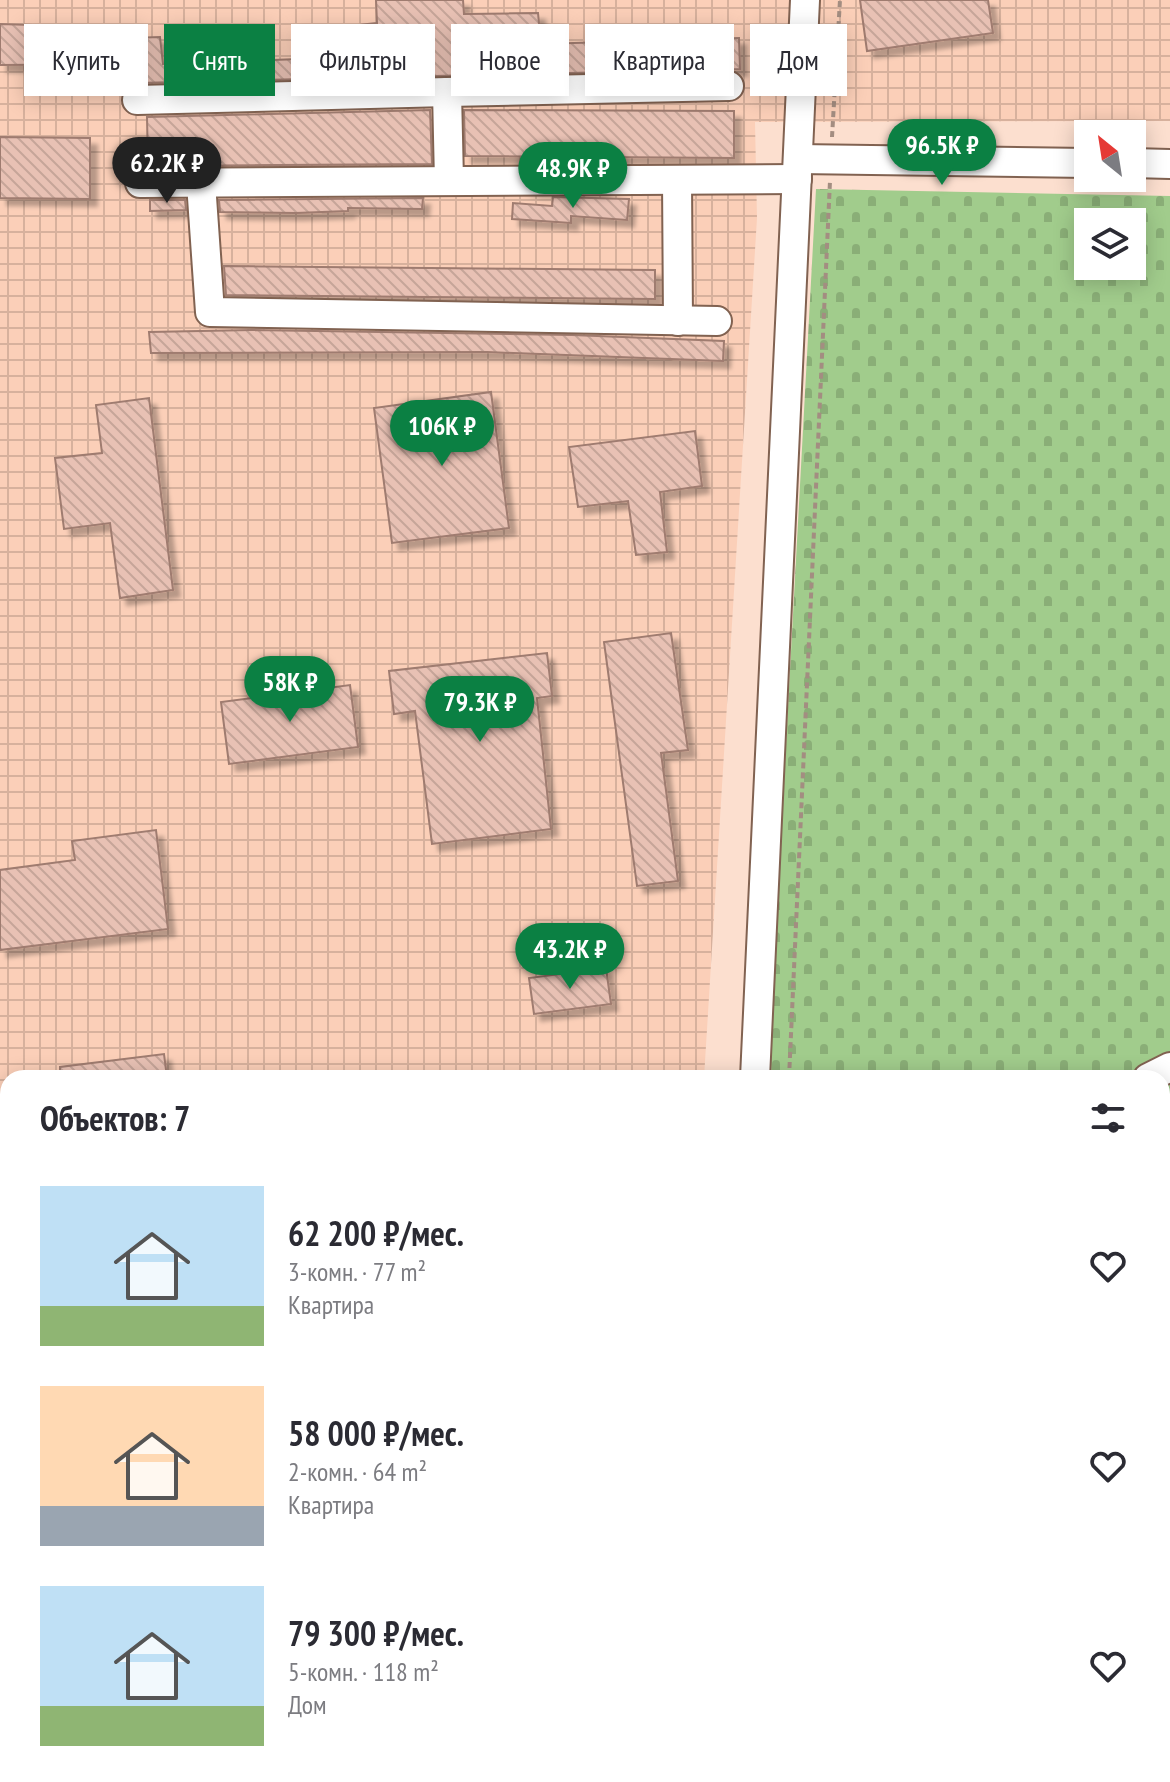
<!DOCTYPE html>
<html lang="ru">
<head>
<meta charset="utf-8">
<style>
	:root { --surface:#fff; --page:#f7f7f7; --text:#2b2b33; --muted:#7c7c81; --accent:#0b8043 }
	body { margin:0; font-family:"PT Sans Narrow",sans-serif; background:var(--page); color:var(--text); height:100vh; display:flex; flex-direction:column; font-size:30px; white-space:nowrap }
	* { box-sizing:border-box; margin:0 }
	p { font-size:26px; color:var(--muted) }
	.icon { flex:none; width:44px; height:44px; fill:none; stroke:currentColor; stroke-width:2; stroke-linecap:round; stroke-linejoin:round }
	.map { position:relative; flex:1; overflow:hidden }
	.side { position:absolute; left:0px; top:1070px; width:1170px; height:712px; display:flex; flex-direction:column; background:var(--surface); border-radius:24px 24px 0 0; box-shadow:0 4px 20px #0003 }
	.side>* { flex:none }
	.guide { position:absolute; left:24px; top:24px; width:1122px; height:72px; display:flex; gap:16px }
	.needle { width:52px; rotate:330deg }
	.buttons { position:absolute; left:1074px; top:120px; display:grid; gap:16px }
	.buttons a { display:grid; place-items:center; width:72px; height:72px; border-radius:0px; background:var(--surface); box-shadow:0 4px 20px #0003; font-size:40px }
	.price { position:absolute; translate:-50% -68px; padding:0 18px; border-radius:28px; background:var(--accent); color:#fff; font-size:26px; line-height:52px; filter:drop-shadow(0 2px 4px #0008) }
	.price::after { content:''; position:absolute; left:50%; top:48px; width:24px; height:18px; margin-left:-12px; background:inherit; clip-path:polygon(0 0,100% 0,50% 100%) }
	.price.selected { background:#222; color:#fff }
	ul { padding:0; list-style:none }
	li { display:flex; align-items:center; gap:24px; height:200px; padding:0 40px }
	li span { display:grid; place-items:center; flex:none; width:224px; height:160px; border-radius:0px; color:#555 }
	li>.icon { margin-inline-start:auto }
	span .icon { width:96px; height:96px; fill:#fffc; stroke-width:1 }
	li b { font-size:34px }
	h2 { display:flex; justify-content:space-between; align-items:center; height:96px; padding:0 40px; font-size:34px }
	.pill { padding:0 28px; border-radius:0px; background:var(--surface); box-shadow:0 4px 20px #0003; font-size:28px; line-height:72px }
	.pill.selected { background:var(--accent); color:#fff }
	.map>svg:first-child { display:block }
	.industrial { fill:url(#industrial-grid) }
	.forest { fill:url(#forest-firs) }
	.cemetery { fill:url(#cemetery-stones); fill-rule:evenodd }
	.building { fill:url(#building-back-hatch); stroke:#9f7b6f; stroke-width:2; filter:url(#shadow) }
	.lines { fill:none; stroke-linecap:round; stroke-linejoin:round }
	.minor-casing { stroke:#816251; stroke-width:32 }
	.path { stroke:#a38d81; stroke-width:4; stroke-dasharray:6 4; stroke-linecap:butt }
	.minor { stroke:#fff; stroke-width:28 }
</style>
</head>
<body>
<div class="map">
<svg width="1170" height="1782" viewBox="0 0 1170 1782">
	<defs>
		<pattern id="industrial-grid" width="8" height="8" patternUnits="userSpaceOnUse" patternTransform="scale(2)"><rect width="8" height="8" fill="#fbcfb8"/><path d="M0 4h8M4 0v8" fill="none" stroke="#d7b19d"/></pattern>
		<pattern id="forest-firs" width="22" height="20" patternUnits="userSpaceOnUse" patternTransform="scale(2)"><rect width="22" height="20" fill="#a1cc8c"/><path d="M5 1l3.5 6h-7zM16 11l3.5 6h-7z" fill="#8aae77"/></pattern>
		<pattern id="cemetery-stones" width="16" height="16" patternUnits="userSpaceOnUse" patternTransform="scale(2)"><rect width="16" height="16" fill="#a1cc8c"/><path d="M2 7V4a2 2 0 0 1 4 0v3zM10 15v-3a2 2 0 0 1 4 0v3z" fill="#8aae77"/></pattern>
		<pattern id="building-back-hatch" width="6" height="6" patternUnits="userSpaceOnUse" patternTransform="scale(2)"><rect width="6" height="6" fill="#e8c1b4"/><path d="M-1 5l2 2M0 0l6 6M5-1l2 2" fill="none" stroke="#c6a599"/></pattern>
		<filter id="shadow"><feDropShadow dx="7" dy="7" stdDeviation="2" flood-color="#0004"/></filter>
	</defs>
	<rect width="100%" height="100%" fill="#fcdfcf"/>
	<g class="industrial">
		<path d="M 0,0 L 1170,0 L 1170,121 L 755,122 L 757,218 L 704,1078 L 8,1078 L 8,1774 L 343,1774 L 344,1782 L 0,1782 Z"/>
		<path d="M 668,1774 L 911,1774 L 916,1782 L 653,1782 Z"/>
	</g>
	<path class="forest" d="M 1170,1391 L 1170,1782 L 1030,1782 L 1027,1774 L 1162,1774 L 1162,1393 Z"/>
	<path class="cemetery" d="M 816,189 L 1170,196 L 1170,1372 L 1162,1373 L 1162,1078 L 768,1078 ZM 1088,222 L 1132,222 L 1132,266 L 1088,266 Z"/>
	<g class="building">
		<path d="M 376,0 L 463,0 L 464,14 L 538,13 L 541,44 L 739,38 L 740,69 L 137,83 L 129,85 L 123,91 L 122,64 L 0,65 L 0,24 L 100,27 L 100,39 L 160,37 L 163,64 L 351,57 L 350,26 L 377,23 Z"/>
		<path d="M 860,0 L 988,0 L 993,33 L 867,51 Z"/>
		<path d="M 430,110 L 432,164 L 148,166 L 147,117 Z"/>
		<path d="M 464,110 L 734,111 L 734,158 L 465,156 Z"/>
		<path d="M 0,137 L 90,138 L 90,199 L 0,198 Z"/>
		<path d="M 553,197 L 629,199 L 627,220 L 571,216 L 571,223 L 512,219 L 513,203 L 552,206 Z"/>
		<path d="M 423,198 L 422,209 L 348,208 L 348,211 L 296,213 L 220,212 L 219,200 Z"/>
		<path d="M 150,200 L 185,200 L 186,210 L 150,211 Z"/>
		<path d="M 224,266 L 655,270 L 655,299 L 226,295 Z"/>
		<path d="M 252,330 L 572,335 L 724,341 L 723,361 L 487,352 L 151,353 L 149,332 Z"/>
		<path d="M 491,392 L 509,528 L 392,543 L 374,408 Z"/>
		<path d="M 149,398 L 173,590 L 120,598 L 110,523 L 64,529 L 55,458 L 102,453 L 96,405 Z"/>
		<path d="M 695,431 L 702,486 L 660,492 L 667,552 L 636,555 L 628,501 L 578,507 L 569,447 Z"/>
		<path d="M 671,633 L 688,750 L 661,753 L 678,881 L 637,886 L 604,642 Z"/>
		<path d="M 547,653 L 552,696 L 537,698 L 551,829 L 432,844 L 415,711 L 394,714 L 389,671 Z"/>
		<path d="M 350,685 L 358,747 L 229,764 L 221,702 Z"/>
		<path d="M 156,830 L 168,929 L 0,950 L 0,870 L 75,860 L 72,841 Z"/>
		<path d="M 606,968 L 611,1004 L 534,1014 L 529,978 Z"/>
		<path d="M 164,1054 L 167,1078 L 60,1078 L 60,1067 Z"/>
	</g>
	<g class="lines">
		<g class="minor-casing">
			<g id="minor">
				<path d="M 137,100 L 447,92"/>
				<path d="M 798,159 L 1088,163"/>
				<path d="M 1132,163 L 1170,164"/>
				<path d="M 677,180 L 678,321"/>
				<path d="M 449,181 L 447,92 L 729,86"/>
				<path d="M 140,183 L 797,179"/>
				<path d="M 201,183 L 210,312 L 717,321"/>
				<path d="M 755,1078 L 805,0"/>
				<path d="M 1148,1078 L 1170,1067"/>
				<path d="M 1162,1381 L 1170,1380"/>
				<path d="M 822,1774 L 827,1782"/>
				<path d="M 1015,1774 L 1018,1782"/>
				<path d="M 789,1782 L 804,1774"/>
			</g>
		</g>
		<g class="path">
			<path d="M 832,137 L 840,0"/>
			<path d="M 789,1078 L 830,181"/>
		</g>
		<use href="#minor" class="minor"/>
	</g>
</svg>
<div class="buttons">
<a><svg class="needle" viewBox="-14 -14 28 28"><path d="M0-13l5 13h-10z" fill="#e53935"/><path d="M0 13l5-13h-10z" fill="#7c7c81"/></svg></a>
<a><svg class="icon" aria-label="layers" viewBox="0 0 24 24"><path d="M12 4l9 5-9 5-9-5zM3 14l9 5 9-5"/></svg></a>
</div>
<b class="price" style="left:942px;top:187px">96.5K ₽</b>
<b class="price selected" style="left:167px;top:205px">62.2K ₽</b>
<b class="price" style="left:573px;top:210px">48.9K ₽</b>
<b class="price" style="left:442px;top:468px">106K ₽</b>
<b class="price" style="left:290px;top:724px">58K ₽</b>
<b class="price" style="left:480px;top:744px">79.3K ₽</b>
<b class="price" style="left:570px;top:991px">43.2K ₽</b>
<div class="guide">
<a class="pill">Купить</a>
<a class="pill selected">Снять</a>
<a class="pill">Фильтры</a>
<a class="pill">Новое</a>
<a class="pill">Квартира</a>
<a class="pill">Дом</a>
</div>
<section class="side">
<h2>Объектов: 7<svg class="icon" aria-label="filters" viewBox="0 0 24 24"><path d="M4 7h16M4 17h16"/><circle cx="9" cy="7" r="2"/><circle cx="15" cy="17" r="2"/></svg></h2>
<ul>
<li><span style="background:linear-gradient(#bfe0f5 75%,#8fb573 0)"><svg class="icon" aria-label="home" viewBox="0 0 24 24"><path d="M3 11l9-7 9 7M6 9v11h12V9"/></svg></span><div><b>62 200 ₽/мес.</b><p>3-комн. · 77 m²</p><p>Квартира</p></div><svg class="icon" aria-label="heart" viewBox="0 0 24 24"><path d="M12 20l-8-8c-3-5 5-10 8-4 3-6 11-1 8 4z"/></svg></li>
<li><span style="background:linear-gradient(#ffd9b3 75%,#9aa5b1 0)"><svg class="icon" aria-label="home" viewBox="0 0 24 24"><path d="M3 11l9-7 9 7M6 9v11h12V9"/></svg></span><div><b>58 000 ₽/мес.</b><p>2-комн. · 64 m²</p><p>Квартира</p></div><svg class="icon" aria-label="heart" viewBox="0 0 24 24"><path d="M12 20l-8-8c-3-5 5-10 8-4 3-6 11-1 8 4z"/></svg></li>
<li><span style="background:linear-gradient(#bfe0f5 75%,#8fb573 0)"><svg class="icon" aria-label="home" viewBox="0 0 24 24"><path d="M3 11l9-7 9 7M6 9v11h12V9"/></svg></span><div><b>79 300 ₽/мес.</b><p>5-комн. · 118 m²</p><p>Дом</p></div><svg class="icon" aria-label="heart" viewBox="0 0 24 24"><path d="M12 20l-8-8c-3-5 5-10 8-4 3-6 11-1 8 4z"/></svg></li>
</ul>
</section>
</div>
</body>
</html>
